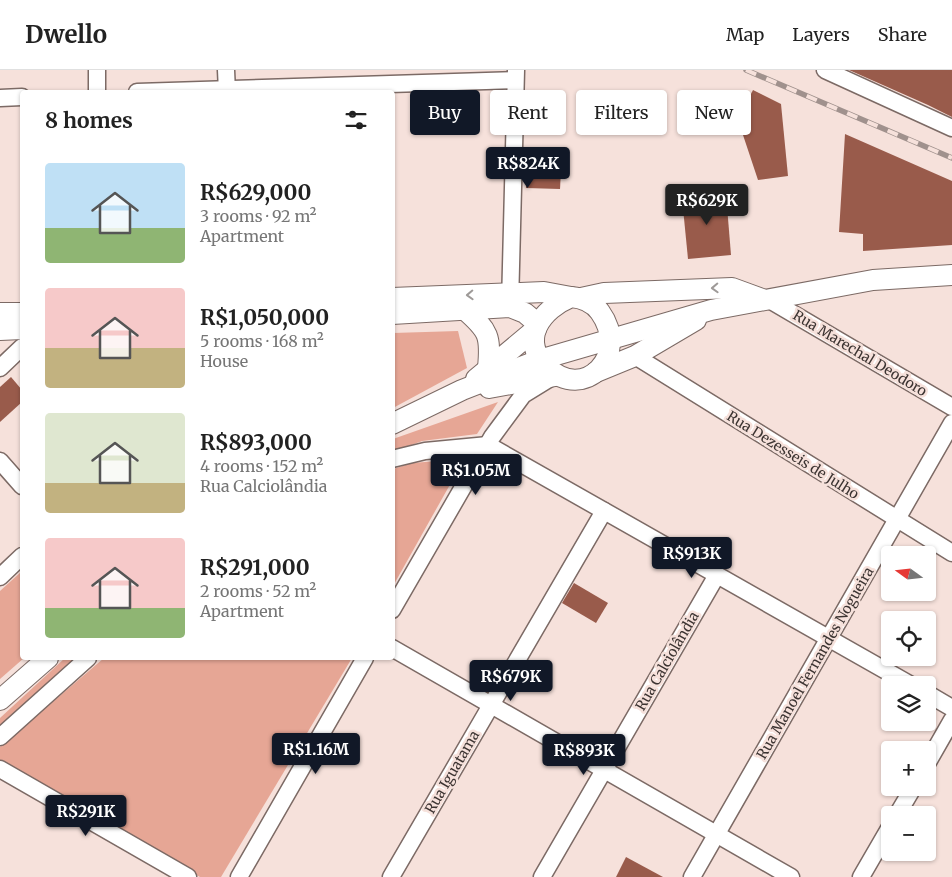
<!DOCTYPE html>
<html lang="en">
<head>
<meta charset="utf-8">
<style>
	:root { --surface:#fff; --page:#f6f6f6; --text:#222; --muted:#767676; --line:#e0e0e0; --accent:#111827 }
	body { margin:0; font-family:Merriweather,serif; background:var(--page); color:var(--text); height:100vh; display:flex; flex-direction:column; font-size:19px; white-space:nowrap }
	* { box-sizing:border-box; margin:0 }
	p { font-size:16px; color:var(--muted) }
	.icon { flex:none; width:28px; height:28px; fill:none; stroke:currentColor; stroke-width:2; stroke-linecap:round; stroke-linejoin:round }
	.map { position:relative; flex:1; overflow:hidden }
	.side { position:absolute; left:20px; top:20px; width:375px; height:570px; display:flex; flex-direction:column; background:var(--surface); border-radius:5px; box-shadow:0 1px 4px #0004 }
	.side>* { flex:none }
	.hud { position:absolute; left:410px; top:20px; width:466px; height:45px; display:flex; gap:10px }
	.needle { width:32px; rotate:285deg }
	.tools { position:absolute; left:881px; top:476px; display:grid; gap:10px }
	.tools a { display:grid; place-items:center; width:55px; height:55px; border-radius:5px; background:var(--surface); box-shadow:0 1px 4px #0004; font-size:25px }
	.price { position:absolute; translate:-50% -42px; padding:0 11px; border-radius:5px; background:var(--accent); color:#fff; font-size:16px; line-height:32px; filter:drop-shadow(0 1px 2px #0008) }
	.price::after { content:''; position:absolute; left:50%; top:30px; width:15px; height:11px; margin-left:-8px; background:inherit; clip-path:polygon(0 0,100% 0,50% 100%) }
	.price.selected { background:#222; color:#fff }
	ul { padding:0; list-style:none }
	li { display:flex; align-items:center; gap:15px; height:125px; padding:0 25px }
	li span { display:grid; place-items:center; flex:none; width:140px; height:100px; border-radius:5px; color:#555 }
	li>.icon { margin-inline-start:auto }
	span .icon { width:60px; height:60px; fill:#fffc; stroke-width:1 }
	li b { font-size:21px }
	h2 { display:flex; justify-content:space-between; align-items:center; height:60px; padding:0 25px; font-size:21px }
	.tag { padding:0 18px; border-radius:5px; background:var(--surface); box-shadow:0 1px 4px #0004; font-size:18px; line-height:45px }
	.tag.selected { background:var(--accent); color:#fff }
	header { display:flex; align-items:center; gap:30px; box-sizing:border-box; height:70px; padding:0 25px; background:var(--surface); border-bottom:1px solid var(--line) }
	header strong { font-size:24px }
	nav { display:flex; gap:28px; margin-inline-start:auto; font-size:18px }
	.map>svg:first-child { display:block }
	.green { fill:#e6a695 }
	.building { fill:#995b4b }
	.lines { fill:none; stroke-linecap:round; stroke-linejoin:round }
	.minor-casing { stroke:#7c6a65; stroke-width:19 }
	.major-casing { stroke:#7c6a65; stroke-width:22 }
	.minor { stroke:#fff; stroke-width:16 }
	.major { stroke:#fff; stroke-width:20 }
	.rail-casing { stroke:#a0918d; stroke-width:5.5 }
	.rail { stroke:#f6e1db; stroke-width:4; stroke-dasharray:11; stroke-linecap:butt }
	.oneway { stroke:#9e9a98 }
	.labels { text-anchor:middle; stroke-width:5; stroke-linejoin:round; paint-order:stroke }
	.street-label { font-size:14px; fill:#3c3432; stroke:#f6e1db }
</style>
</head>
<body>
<header>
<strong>Dwello</strong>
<nav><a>Map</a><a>Layers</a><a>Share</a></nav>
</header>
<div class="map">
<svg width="952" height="807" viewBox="0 0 952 807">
	<rect width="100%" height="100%" fill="#f6e1db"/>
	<g class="green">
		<path d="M 458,261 L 467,298 L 393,338 L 393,263 Z"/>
		<path d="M 498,332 L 477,364 L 422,371 L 393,382 L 393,369 Z"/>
		<path d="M 438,391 L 461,395 L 393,516 L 393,399 L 412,393 Z"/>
		<path d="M 22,501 L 24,588 L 0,609 L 0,521 Z"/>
		<path d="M 65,588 L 77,588 L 0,658 L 0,648 Z"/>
		<path d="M 104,588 L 352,588 L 221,807 L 200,807 L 0,693 L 0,677 Z"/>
	</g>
	<g class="building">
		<path d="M 849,0 L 952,0 L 952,47 L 928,35 Z"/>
		<path d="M 753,20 L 781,34 L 788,106 L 758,110 L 740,56 L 741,43 Z"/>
		<path d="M 845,64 L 952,111 L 952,175 L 863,181 L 863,164 L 839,162 Z"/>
		<path d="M 526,99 L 561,101 L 560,119 L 526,118 Z"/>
		<path d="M 726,124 L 731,185 L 688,189 L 682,128 Z"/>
		<path d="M 11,307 L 22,320 L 22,332 L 0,352 L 0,317 Z"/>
		<path d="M 574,513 L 608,533 L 596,553 L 562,533 Z"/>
		<path d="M 626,787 L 663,807 L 616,807 Z"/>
	</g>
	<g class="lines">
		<g class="minor-casing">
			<g id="minor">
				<path d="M 97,0 L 97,22"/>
				<path d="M 226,0 L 227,22"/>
				<path d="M 825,0 L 952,58"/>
				<path d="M 137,22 L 515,10"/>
				<path d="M 0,28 L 22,27"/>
				<path d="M 768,229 L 952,337"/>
				<path d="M 510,235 L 516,0"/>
				<path d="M 635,286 L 952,483"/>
				<path d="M 0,298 L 22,277"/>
				<path d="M 392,389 L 425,381 L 488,375 L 911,615"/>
				<path d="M 0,391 L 22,416"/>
				<path d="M 0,507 L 22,486"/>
				<path d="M 392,540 L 492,367 L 523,325 L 549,309"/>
				<path d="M 392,578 L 791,807"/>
				<path d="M 928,624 L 952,638"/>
				<path d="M 0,667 L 88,588"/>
				<path d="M 928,692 L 952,650"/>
				<path d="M 0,699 L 188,807"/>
				<path d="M 897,745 L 913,718"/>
				<path d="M 239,807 L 365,588"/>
				<path d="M 391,807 L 604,441"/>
				<path d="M 542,807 L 717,505"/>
				<path d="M 692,807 L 952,353"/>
				<path d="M 861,807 L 890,757"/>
			</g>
		</g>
		<g class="major-casing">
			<g id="major">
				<path d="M 571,227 C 583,228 593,232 600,242 C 631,285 584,333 547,297 C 518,270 542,239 571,227 Z"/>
				<path d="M 392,228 L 544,222 L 571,227"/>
				<path d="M 581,228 L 604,223 L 732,218 L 762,229"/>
				<path d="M 465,240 C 489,261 491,266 488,298"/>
				<path d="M 0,243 L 22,243"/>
				<path d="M 392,244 L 510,237 L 525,243 L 538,254"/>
				<path d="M 0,260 L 22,259"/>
				<path d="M 596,302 L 635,286 L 696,250"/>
				<path d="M 476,309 L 536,259"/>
				<path d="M 489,318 L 555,306"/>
				<path d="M 392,354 L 462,320 L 539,290 L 711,240 L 873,210 L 952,205"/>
				<path d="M 0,630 L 48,588"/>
			</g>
		</g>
		<use href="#minor" class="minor"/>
		<use href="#major" class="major"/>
		<g class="rail-casing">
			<path id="rail" d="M 746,0 L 952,88"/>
		</g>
		<use href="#rail" class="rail"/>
	</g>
	<defs><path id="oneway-chevron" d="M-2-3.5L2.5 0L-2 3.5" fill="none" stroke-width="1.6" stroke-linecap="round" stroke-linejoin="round" transform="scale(1.25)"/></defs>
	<g class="oneway">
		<use href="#oneway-chevron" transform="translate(715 218) rotate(178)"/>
		<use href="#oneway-chevron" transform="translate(470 225) rotate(178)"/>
	</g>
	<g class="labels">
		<g class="street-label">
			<text transform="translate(860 283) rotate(31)" y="5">Rua Marechal Deodoro</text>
			<text transform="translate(793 385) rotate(32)" y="5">Rua Dezesseis de Julho</text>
			<text transform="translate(667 591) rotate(-60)" y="5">Rua Calciolândia</text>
			<text transform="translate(815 593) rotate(-60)" y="5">Rua Manoel Fernandes Nogueira</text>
			<text transform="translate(452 702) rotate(-60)" y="5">Rua Iguatama</text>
		</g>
	</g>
</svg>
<div class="tools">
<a><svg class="needle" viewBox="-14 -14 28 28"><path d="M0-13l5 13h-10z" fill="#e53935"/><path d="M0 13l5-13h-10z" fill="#767676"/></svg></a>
<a><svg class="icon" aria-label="locate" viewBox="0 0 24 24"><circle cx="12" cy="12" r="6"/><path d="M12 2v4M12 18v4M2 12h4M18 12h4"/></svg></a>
<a><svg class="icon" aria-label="layers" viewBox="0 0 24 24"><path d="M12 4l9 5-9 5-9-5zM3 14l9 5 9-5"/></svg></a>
<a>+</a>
<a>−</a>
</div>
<b class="price" style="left:528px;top:119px">R$824K</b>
<b class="price selected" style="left:707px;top:156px">R$629K</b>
<b class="price" style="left:476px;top:426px">R$1.05M</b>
<b class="price" style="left:692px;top:509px">R$913K</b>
<b class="price" style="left:511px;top:632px">R$679K</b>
<b class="price" style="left:316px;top:705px">R$1.16M</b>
<b class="price" style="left:584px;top:706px">R$893K</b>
<b class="price" style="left:86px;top:767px">R$291K</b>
<div class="hud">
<a class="tag selected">Buy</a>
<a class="tag">Rent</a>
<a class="tag">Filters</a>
<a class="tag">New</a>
</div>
<section class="side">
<h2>8 homes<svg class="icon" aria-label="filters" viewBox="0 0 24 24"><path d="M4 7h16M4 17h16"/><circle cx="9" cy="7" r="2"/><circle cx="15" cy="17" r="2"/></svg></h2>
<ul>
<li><span style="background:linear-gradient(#bfe0f5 65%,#8fb573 0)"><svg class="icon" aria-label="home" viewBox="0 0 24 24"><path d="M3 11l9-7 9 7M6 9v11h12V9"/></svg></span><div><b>R$629,000</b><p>3 rooms · 92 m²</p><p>Apartment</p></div></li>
<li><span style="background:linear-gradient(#f6c9c9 60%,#c2b280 0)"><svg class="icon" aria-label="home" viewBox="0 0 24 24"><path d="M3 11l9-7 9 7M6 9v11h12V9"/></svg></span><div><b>R$1,050,000</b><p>5 rooms · 168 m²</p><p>House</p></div></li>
<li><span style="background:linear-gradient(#dfe7d0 70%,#c2b280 0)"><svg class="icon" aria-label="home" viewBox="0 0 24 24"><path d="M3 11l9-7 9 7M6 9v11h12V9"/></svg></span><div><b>R$893,000</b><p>4 rooms · 152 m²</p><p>Rua Calciolândia</p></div></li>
<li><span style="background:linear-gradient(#f6c9c9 70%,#8fb573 0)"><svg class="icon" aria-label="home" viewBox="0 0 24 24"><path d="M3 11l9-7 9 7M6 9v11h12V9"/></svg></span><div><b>R$291,000</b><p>2 rooms · 52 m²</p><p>Apartment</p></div></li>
</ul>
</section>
</div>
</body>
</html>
